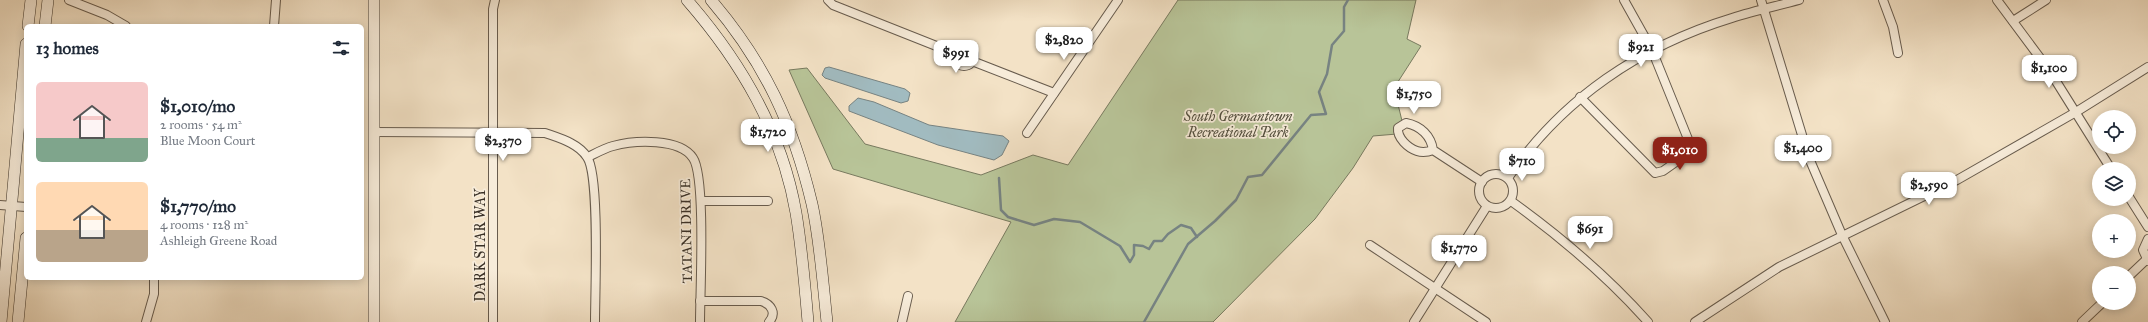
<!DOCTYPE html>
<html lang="en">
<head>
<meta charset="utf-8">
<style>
	:root { --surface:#fff; --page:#f2f2f3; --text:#1f2937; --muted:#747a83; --accent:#8f2418 }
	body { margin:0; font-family:"IM FELL Great Primer",serif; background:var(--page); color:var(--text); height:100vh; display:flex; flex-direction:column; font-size:15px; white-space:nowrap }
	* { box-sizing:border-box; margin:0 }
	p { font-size:13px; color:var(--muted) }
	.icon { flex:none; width:22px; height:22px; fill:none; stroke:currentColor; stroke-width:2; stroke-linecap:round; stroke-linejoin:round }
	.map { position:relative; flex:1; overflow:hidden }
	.panel { position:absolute; left:24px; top:24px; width:340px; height:256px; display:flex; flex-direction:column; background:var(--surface); border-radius:6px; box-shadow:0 2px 10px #0003 }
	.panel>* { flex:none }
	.controls { position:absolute; left:2092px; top:110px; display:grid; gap:8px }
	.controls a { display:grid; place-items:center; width:44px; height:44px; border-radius:50%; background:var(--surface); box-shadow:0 2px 10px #0003; font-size:20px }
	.price { position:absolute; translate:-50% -34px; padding:0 9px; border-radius:8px; background:#fff; color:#222; font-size:13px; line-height:26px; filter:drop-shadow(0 1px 2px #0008) }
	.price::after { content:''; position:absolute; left:50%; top:24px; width:12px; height:9px; margin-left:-6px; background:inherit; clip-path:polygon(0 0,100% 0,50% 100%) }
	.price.current { background:var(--accent); color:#fff }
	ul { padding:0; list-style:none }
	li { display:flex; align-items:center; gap:12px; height:100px; padding:0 12px }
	li span { display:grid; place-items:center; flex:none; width:112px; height:80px; border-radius:6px; color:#555 }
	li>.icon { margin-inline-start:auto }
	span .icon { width:48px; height:48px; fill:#fffc; stroke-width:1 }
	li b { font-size:17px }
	h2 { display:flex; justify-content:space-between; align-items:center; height:48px; padding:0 12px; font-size:17px }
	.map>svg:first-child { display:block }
	.green { fill:#b8c498; stroke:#787a5f }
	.water { fill:#a1bbc0; stroke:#778382 }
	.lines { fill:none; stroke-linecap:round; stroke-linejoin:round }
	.stream { stroke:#778382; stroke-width:2.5 }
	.street-casing { stroke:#685c4e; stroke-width:10 }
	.secondary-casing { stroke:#393026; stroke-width:12 }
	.street { stroke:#f7ecda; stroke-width:8 }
	.secondary { stroke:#f7ecda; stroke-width:11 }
	.labels { text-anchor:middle; stroke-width:3.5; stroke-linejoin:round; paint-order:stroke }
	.park-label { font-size:14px; font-style:italic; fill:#524e3d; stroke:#f7ecda }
	.street-label { font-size:14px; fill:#393026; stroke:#f7ecda }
</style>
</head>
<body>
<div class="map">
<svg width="2148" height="322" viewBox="0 0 2148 322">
	<rect width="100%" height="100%" fill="#f3e2c6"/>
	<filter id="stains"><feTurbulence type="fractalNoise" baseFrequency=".005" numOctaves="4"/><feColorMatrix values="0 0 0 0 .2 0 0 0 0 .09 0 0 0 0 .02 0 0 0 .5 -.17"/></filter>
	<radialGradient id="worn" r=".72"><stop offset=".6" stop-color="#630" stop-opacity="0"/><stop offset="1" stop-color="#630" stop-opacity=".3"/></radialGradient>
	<path class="green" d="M 1178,0 L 1416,0 L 1407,39 L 1421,46 L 1394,88 L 1403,125 L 1397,134 L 1373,136 L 1353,168 L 1315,219 L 1213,322 L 955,322 L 1011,222 L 833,169 L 789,70 L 807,68 L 865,144 L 981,175 L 1033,155 L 1068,165 Z"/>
	<g class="water">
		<path d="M 829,67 L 905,89 L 910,93 L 908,101 L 901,103 L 825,78 L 822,75 L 825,68 Z"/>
		<path d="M 858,98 L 874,102 L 929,125 L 1003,136 L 1009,141 L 1002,155 L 994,160 L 938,145 L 849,111 L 849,106 Z"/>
	</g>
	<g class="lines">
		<g class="stream">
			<path d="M 999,178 L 1001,210 L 1008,217 L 1034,225 L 1054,219 L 1080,222 L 1120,246 L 1130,262 L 1134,255 L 1134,245 L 1143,246 L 1149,249 L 1154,241 L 1162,241 L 1168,234 L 1181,225 L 1191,228 L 1197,237"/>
			<path d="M 1144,322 L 1188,244 L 1215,221 L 1236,200 L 1248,177 L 1262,175 L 1311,115 L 1326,114 L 1319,92 L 1327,74 L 1332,45 L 1344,31 L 1344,7 L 1348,0"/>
		</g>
		<g class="street-casing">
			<g id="street">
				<path d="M 69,0 L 107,15 L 126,26"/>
				<path d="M 828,0 L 833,5 L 954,53"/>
				<path d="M 1761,0 L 1809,158 L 1842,235 L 1885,322"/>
				<path d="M 1883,0 L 1893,27 L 1898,53"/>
				<path d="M 1997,0 L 2049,70 L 2111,169"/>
				<path d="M 2013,21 L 2046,0"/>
				<path d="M 274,26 L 276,0"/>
				<circle cx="964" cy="56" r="10"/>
				<path d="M 972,61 L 1054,93"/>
				<path d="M 1580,97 L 1655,173 L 1663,171 L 1690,152 L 1690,144 L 1652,50 L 1624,0"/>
				<path d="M 374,132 L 545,133 C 559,138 578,143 587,157 C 600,175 595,293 595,322"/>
				<path d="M 1027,133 L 1118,0"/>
				<path d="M 1433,150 C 1428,152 1423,153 1417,151 C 1408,148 1397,138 1398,128 L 1406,123 C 1421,126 1431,136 1433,150 L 1482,182"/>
				<path d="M 588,157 C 596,153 605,148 613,146 C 635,140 680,138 693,158 C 706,177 700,293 700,322"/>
				<circle cx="1496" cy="191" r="17"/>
				<path d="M 1508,178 C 1562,99 1640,46 1732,18 C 1754,11 1777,6 1799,0"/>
				<path d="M 2129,197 L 2148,227"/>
				<path d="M 701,201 L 768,201"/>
				<path d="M 1511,201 C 1561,237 1607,276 1648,322"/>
				<path d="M 0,205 L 26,207"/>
				<path d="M 2148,239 L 2143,250 L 2148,261"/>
				<path d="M 1370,245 L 1486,322"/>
				<path d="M 2129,276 L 2146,260"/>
				<path d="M 700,301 L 761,301 C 771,304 777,313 769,322"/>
				<path d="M 146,322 L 154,294 L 154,278"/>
				<path d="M 493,322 L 493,9 L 495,0"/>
				<path d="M 902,322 L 908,296"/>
				<path d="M 1414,322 L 1487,206"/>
				<path d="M 1695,322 L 1779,267 L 1957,180 L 2076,112 L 2148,67"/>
				<path d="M 2082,322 L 2102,303"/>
			</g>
		</g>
		<g class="secondary-casing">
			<g id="secondary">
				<path d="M 687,0 C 741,62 782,131 796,213 C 802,249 805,286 808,322"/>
				<path d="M 711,0 C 765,63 793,124 812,204 C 820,240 823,285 827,322"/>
				<path d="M 28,26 L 31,0"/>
				<path d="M 45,26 L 48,0"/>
				<path d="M 1,322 L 26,44"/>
				<path d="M 18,322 L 26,238"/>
				<path d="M 374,322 L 374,0"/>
			</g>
		</g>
		<use href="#street" class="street"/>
		<use href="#secondary" class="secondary"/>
	</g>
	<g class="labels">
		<g class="park-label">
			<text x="1238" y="121">South Germantown<tspan x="1238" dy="16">Recreational Park</tspan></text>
		</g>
		<g class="street-label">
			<text transform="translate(686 231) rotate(-91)" y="5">TATANI DRIVE</text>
			<text transform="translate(480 245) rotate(-90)" y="5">DARK STAR WAY</text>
		</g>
	</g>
	<rect width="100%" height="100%" filter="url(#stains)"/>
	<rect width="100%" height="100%" fill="url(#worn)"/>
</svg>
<div class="controls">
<a><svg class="icon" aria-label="locate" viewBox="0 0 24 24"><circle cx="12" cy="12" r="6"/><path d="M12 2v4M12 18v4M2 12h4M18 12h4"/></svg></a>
<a><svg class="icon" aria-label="layers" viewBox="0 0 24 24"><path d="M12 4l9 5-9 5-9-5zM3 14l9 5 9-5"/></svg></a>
<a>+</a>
<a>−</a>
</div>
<b class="price" style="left:1064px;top:61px">$2,820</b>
<b class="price" style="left:1641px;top:68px">$921</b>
<b class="price" style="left:956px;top:74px">$991</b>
<b class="price" style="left:2049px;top:89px">$1,100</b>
<b class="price" style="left:1414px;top:115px">$1,750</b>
<b class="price" style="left:768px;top:153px">$1,720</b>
<b class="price" style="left:503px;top:162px">$2,370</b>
<b class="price" style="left:1803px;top:169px">$1,400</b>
<b class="price current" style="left:1680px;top:171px">$1,010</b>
<b class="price" style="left:1522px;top:182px">$710</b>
<b class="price" style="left:1929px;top:206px">$2,590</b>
<b class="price" style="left:1590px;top:250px">$691</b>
<b class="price" style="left:1459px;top:269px">$1,770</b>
<section class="panel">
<h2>13 homes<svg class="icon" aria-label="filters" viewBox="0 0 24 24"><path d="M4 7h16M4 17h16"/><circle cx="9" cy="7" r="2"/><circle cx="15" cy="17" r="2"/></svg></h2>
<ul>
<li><span style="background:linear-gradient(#f6c9c9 70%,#7fa58c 0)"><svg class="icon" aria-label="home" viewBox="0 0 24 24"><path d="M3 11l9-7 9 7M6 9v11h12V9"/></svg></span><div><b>$1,010/mo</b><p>2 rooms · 54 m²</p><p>Blue Moon Court</p></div></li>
<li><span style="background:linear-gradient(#ffd9b3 60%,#b9a48a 0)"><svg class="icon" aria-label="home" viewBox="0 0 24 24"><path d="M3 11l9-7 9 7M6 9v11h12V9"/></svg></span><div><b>$1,770/mo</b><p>4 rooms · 128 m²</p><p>Ashleigh Greene Road</p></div></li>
</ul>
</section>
</div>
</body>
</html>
